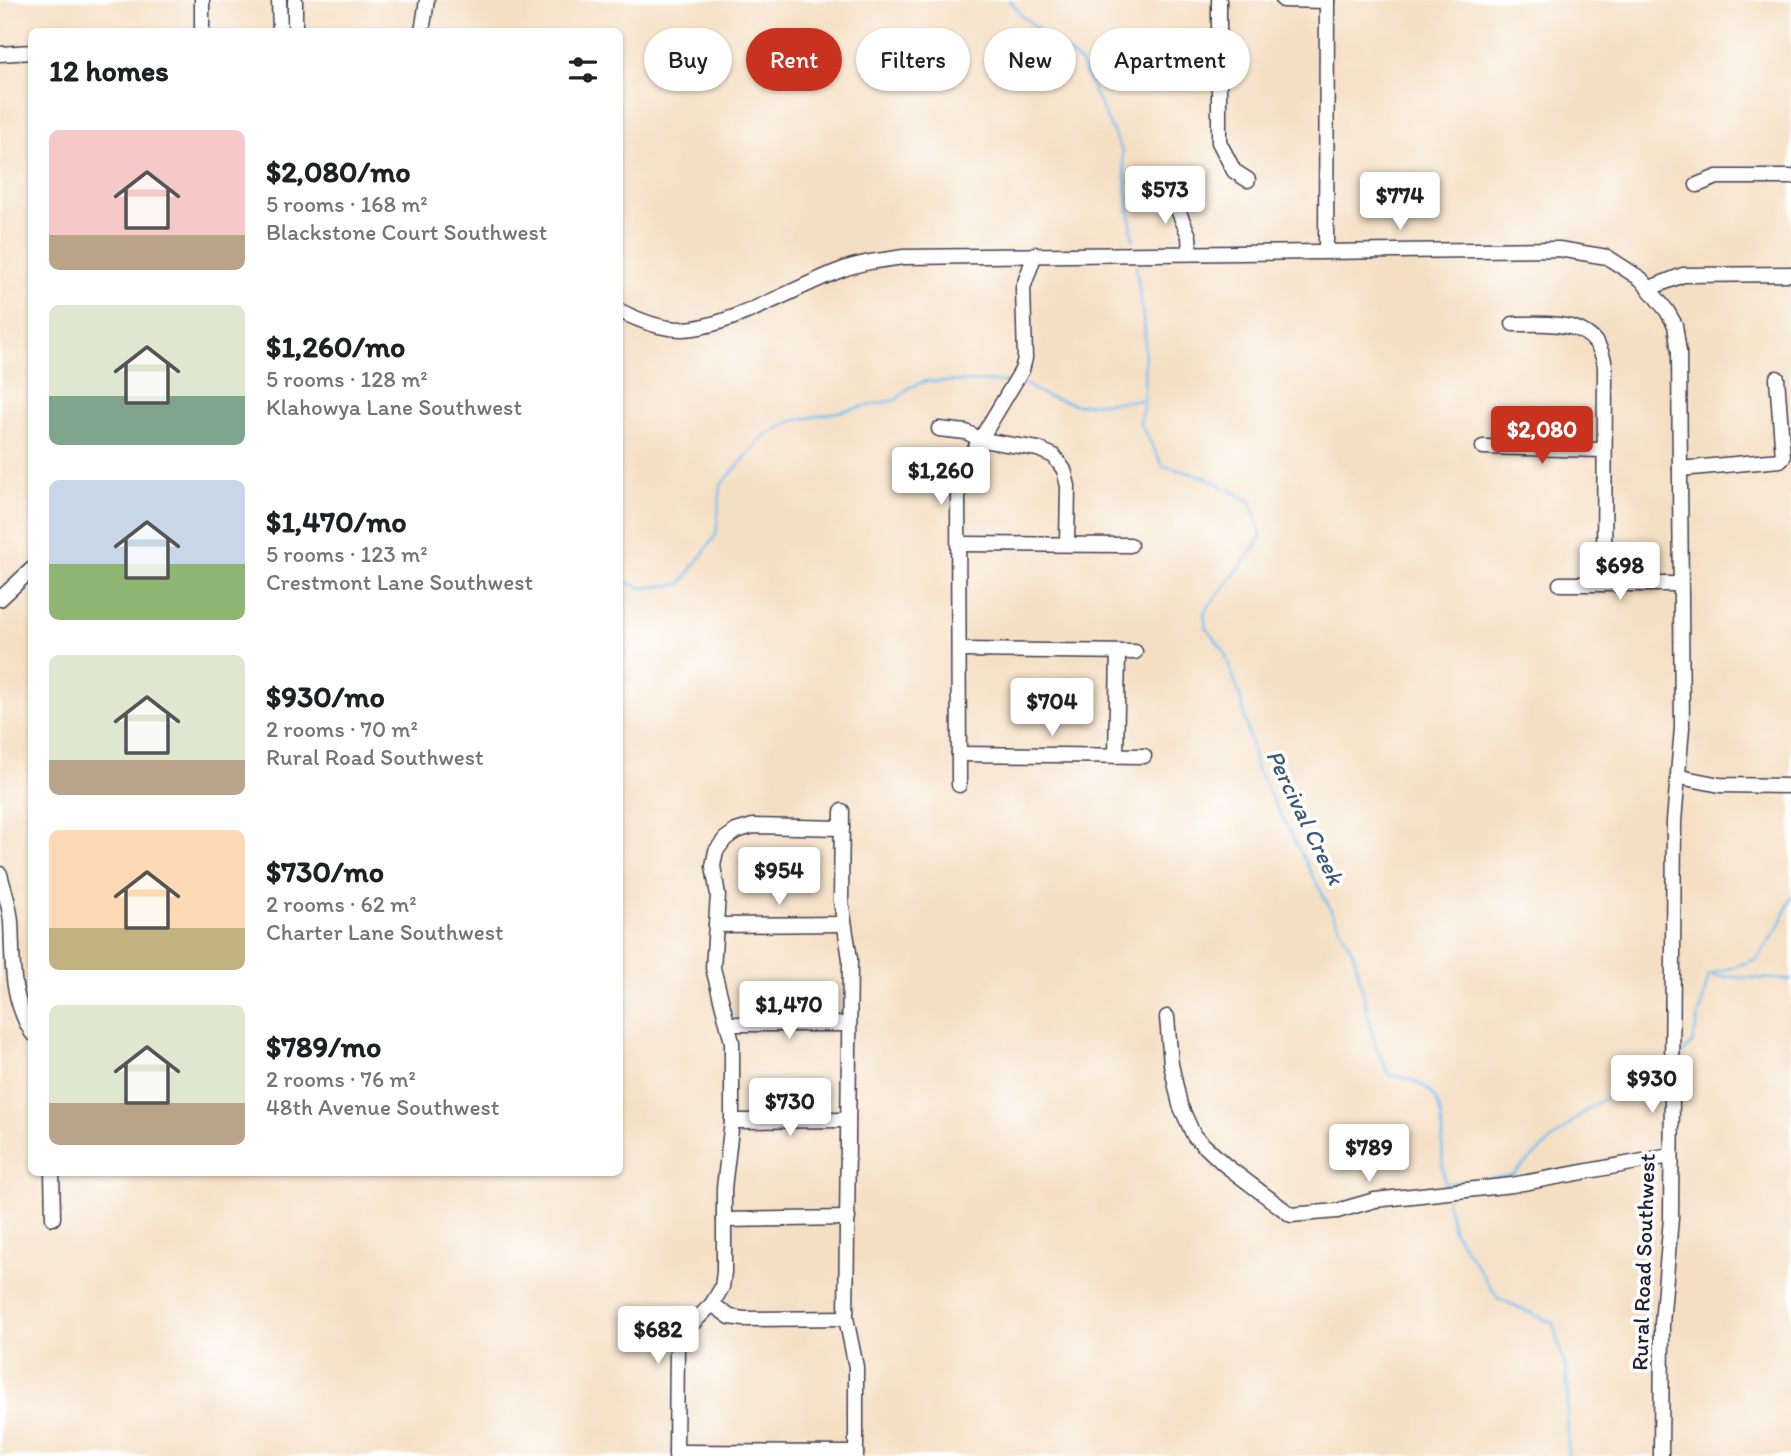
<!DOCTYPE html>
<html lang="en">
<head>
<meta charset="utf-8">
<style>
	:root { --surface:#fff; --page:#f6f6f6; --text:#202124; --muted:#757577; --accent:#c8321e }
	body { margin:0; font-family:Itim,sans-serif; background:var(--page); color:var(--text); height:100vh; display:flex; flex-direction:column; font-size:26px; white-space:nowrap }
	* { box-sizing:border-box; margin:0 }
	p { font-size:23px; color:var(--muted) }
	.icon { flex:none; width:38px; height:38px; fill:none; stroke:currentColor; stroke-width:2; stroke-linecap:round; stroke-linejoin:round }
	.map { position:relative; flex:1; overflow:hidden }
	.side { position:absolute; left:28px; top:28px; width:595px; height:1148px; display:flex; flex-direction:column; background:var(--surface); border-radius:10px; box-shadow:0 2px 5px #0004 }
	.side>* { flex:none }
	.top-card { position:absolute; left:644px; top:28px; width:665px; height:63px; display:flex; gap:14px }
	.price { position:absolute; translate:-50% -60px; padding:0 16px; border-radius:7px; background:#fff; color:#222; font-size:23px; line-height:46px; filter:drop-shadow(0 2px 4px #0008) }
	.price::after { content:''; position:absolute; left:50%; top:42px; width:21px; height:16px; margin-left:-10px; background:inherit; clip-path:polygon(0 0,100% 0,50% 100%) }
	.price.active { background:var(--accent); color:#fff }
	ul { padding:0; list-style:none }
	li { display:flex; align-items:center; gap:21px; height:175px; padding:0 21px }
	li span { display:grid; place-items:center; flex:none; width:196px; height:140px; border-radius:10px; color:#555 }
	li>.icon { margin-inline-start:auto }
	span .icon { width:84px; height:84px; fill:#fffc; stroke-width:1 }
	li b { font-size:30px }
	h2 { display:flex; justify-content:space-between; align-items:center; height:84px; padding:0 21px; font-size:30px }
	.tag { padding:0 24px; border-radius:32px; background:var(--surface); box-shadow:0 2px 5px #0004; font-size:24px; line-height:63px }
	.tag.active { background:var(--accent); color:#fff }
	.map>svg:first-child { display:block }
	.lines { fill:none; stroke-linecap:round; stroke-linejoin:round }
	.stream { stroke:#79c0f1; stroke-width:2.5 }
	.minor-casing { stroke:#423e4f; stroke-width:17 }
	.minor { stroke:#fff; stroke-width:14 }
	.labels { text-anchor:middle; stroke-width:7; stroke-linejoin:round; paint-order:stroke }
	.street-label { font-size:23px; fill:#22223b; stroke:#fff }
	.water-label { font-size:24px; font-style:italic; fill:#40597b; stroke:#fff }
</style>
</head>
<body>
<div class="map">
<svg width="1791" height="1456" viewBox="0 0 1791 1456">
	<rect width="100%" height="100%" fill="#fff"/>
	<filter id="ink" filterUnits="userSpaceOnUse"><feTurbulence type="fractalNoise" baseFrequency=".0143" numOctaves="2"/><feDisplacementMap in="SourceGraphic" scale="14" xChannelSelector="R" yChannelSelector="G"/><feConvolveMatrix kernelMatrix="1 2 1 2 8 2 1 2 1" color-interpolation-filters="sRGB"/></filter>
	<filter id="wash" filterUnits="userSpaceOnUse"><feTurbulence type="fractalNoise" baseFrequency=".00686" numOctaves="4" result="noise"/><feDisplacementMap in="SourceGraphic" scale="28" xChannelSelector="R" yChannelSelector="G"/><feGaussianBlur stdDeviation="1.57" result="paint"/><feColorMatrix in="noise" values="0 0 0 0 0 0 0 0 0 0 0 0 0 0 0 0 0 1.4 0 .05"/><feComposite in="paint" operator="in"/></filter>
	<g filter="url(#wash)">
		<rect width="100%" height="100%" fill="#f5dfc3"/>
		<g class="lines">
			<g class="stream">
				<path d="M 1010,0 L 1023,17 L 1080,62 L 1122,151 L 1133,240"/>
				<path d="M 1136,265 L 1145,333 L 1144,400 L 1140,423 L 1163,466 L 1205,477 L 1252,502 L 1261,537 C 1246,564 1222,587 1204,613 L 1206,627 L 1224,651 L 1240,696 L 1256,768 L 1354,954 L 1375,1045 L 1390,1075 C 1462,1085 1435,1134 1445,1184 L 1512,1175 L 1585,1111 L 1658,1064"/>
				<path d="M 1024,384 L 1046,396 L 1077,405 L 1142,400"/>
				<path d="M 620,579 L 642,588 L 681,584 L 716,535 L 721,485 L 763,437 L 793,421 L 896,400 L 910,387 L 926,381 L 1008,382"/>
				<path d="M 1709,975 L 1757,959 L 1781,923 L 1791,897"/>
				<path d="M 1713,976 L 1791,980"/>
				<path d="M 1678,1058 L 1692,1044 L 1709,975"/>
				<path d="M 1447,1199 L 1453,1230 L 1498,1298 L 1553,1323 L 1567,1374 L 1568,1456"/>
			</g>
		</g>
	</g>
	<g filter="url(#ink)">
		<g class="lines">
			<g class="minor-casing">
				<g id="minor">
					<path d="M 279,0 L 280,32"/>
					<path d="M 295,0 L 295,32"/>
					<path d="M 1219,0 L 1219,142 L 1234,171 L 1248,180"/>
					<path d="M 1283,0 L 1327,1"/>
					<path d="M 202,32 L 202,0"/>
					<path d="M 422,32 L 427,0"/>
					<path d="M 0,54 L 32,52"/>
					<path d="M 1697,185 L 1717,177 L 1791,177"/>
					<path d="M 1170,191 L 1189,236 L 1190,253"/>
					<path d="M 1326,250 L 1327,0"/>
					<path d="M 1650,288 L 1683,275 L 1791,274"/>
					<path d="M 620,311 C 638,320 660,329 681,329 C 727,329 797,286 841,270 C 861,262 883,260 904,257 L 1559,249 L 1607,257 L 1641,279 L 1667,311 L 1675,325 L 1679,352 L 1682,728 L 1674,821 L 1671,1218 L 1662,1324 L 1661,1456"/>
					<path d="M 1513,324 C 1551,324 1598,318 1605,366 L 1604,584"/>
					<path d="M 939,429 L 966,432 L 982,440 L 1038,449 L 1054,456 L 1064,470 L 1068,486 L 1067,544"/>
					<path d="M 1483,447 L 1602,450"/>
					<path d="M 1680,469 L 1780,460 L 1783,457 L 1777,378"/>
					<path d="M 960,544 L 1130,545"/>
					<path d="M 1560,584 L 1679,584"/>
					<path d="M 0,599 L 32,569"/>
					<path d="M 960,650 L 1135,652"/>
					<path d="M 959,754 L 1144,756"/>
					<path d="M 1116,756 L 1118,652"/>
					<path d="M 1680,777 L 1720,785 L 1791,786"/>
					<path d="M 959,785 L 958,483 L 968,460 L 1022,370 L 1025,358 L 1023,288 L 1035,254"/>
					<path d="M 842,811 L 841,901 L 850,959 L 846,1318 L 856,1367 L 856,1456"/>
					<path d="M 0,874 C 4,890 10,906 11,922 C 13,963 10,996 32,1033"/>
					<path d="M 716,925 L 844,924"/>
					<path d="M 1167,1017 L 1171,1064 L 1180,1105 L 1194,1136 L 1225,1165 L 1291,1215 L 1337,1211 L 1375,1200 L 1512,1185 L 1670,1156"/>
					<path d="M 728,1024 L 849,1024"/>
					<path d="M 732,1121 L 848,1120"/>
					<path d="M 52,1172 L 53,1218"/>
					<path d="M 724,1220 L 848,1218"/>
					<path d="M 712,1304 L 730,1317 L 744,1319 L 846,1318"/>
					<path d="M 676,1452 L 856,1453"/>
					<path d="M 676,1456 L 677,1345 L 682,1334 L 712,1304 L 722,1287 L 724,1272 L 724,1188 L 732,1121 L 732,1042 L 713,968 L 718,895 L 713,866 L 716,851 L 725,839 L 736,831 L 753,826 L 842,828"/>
				</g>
			</g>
			<use href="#minor" class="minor"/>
		</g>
	</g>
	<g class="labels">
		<g class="street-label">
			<text transform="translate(1643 1262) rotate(-88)" y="8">Rural Road Southwest</text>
		</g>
		<g class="water-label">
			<text transform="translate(1305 817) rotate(64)" y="8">Percival Creek</text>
		</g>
	</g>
</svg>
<b class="price" style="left:1165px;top:226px">$573</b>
<b class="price" style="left:1400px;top:232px">$774</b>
<b class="price active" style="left:1542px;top:466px">$2,080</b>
<b class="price" style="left:941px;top:507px">$1,260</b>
<b class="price" style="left:1620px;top:602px">$698</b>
<b class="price" style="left:1052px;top:738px">$704</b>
<b class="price" style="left:779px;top:907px">$954</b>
<b class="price" style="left:789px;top:1041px">$1,470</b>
<b class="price" style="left:1652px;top:1115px">$930</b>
<b class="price" style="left:790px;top:1138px">$730</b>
<b class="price" style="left:1369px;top:1184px">$789</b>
<b class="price" style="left:658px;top:1366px">$682</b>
<div class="top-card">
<a class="tag">Buy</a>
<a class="tag active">Rent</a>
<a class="tag">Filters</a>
<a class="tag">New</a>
<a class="tag">Apartment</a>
</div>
<section class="side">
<h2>12 homes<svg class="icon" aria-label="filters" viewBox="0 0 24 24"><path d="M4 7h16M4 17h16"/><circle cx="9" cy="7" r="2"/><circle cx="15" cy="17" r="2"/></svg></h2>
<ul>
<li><span style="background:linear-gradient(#f6c9c9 75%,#b9a48a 0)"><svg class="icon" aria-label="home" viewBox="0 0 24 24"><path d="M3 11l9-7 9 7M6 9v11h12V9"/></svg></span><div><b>$2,080/mo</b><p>5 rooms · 168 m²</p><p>Blackstone Court Southwest</p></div></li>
<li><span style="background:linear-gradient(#dfe7d0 65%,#7fa58c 0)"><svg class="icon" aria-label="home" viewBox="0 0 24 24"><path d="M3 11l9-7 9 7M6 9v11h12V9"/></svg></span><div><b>$1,260/mo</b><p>5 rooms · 128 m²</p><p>Klahowya Lane Southwest</p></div></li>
<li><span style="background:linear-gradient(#c9d6e8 60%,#8fb573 0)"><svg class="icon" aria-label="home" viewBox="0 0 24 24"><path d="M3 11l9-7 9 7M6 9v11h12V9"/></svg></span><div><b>$1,470/mo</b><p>5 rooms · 123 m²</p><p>Crestmont Lane Southwest</p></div></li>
<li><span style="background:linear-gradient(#dfe7d0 75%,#b9a48a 0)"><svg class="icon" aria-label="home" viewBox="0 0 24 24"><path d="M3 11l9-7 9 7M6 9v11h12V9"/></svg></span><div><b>$930/mo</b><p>2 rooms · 70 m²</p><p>Rural Road Southwest</p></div></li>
<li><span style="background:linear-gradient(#ffd9b3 70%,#c2b280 0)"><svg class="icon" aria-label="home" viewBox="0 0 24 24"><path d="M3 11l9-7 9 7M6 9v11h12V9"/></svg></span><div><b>$730/mo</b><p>2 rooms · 62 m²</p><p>Charter Lane Southwest</p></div></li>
<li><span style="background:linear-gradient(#dfe7d0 70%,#b9a48a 0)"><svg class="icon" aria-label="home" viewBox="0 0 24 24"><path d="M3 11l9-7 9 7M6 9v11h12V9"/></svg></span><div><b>$789/mo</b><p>2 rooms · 76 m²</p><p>48th Avenue Southwest</p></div></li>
</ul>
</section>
</div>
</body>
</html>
